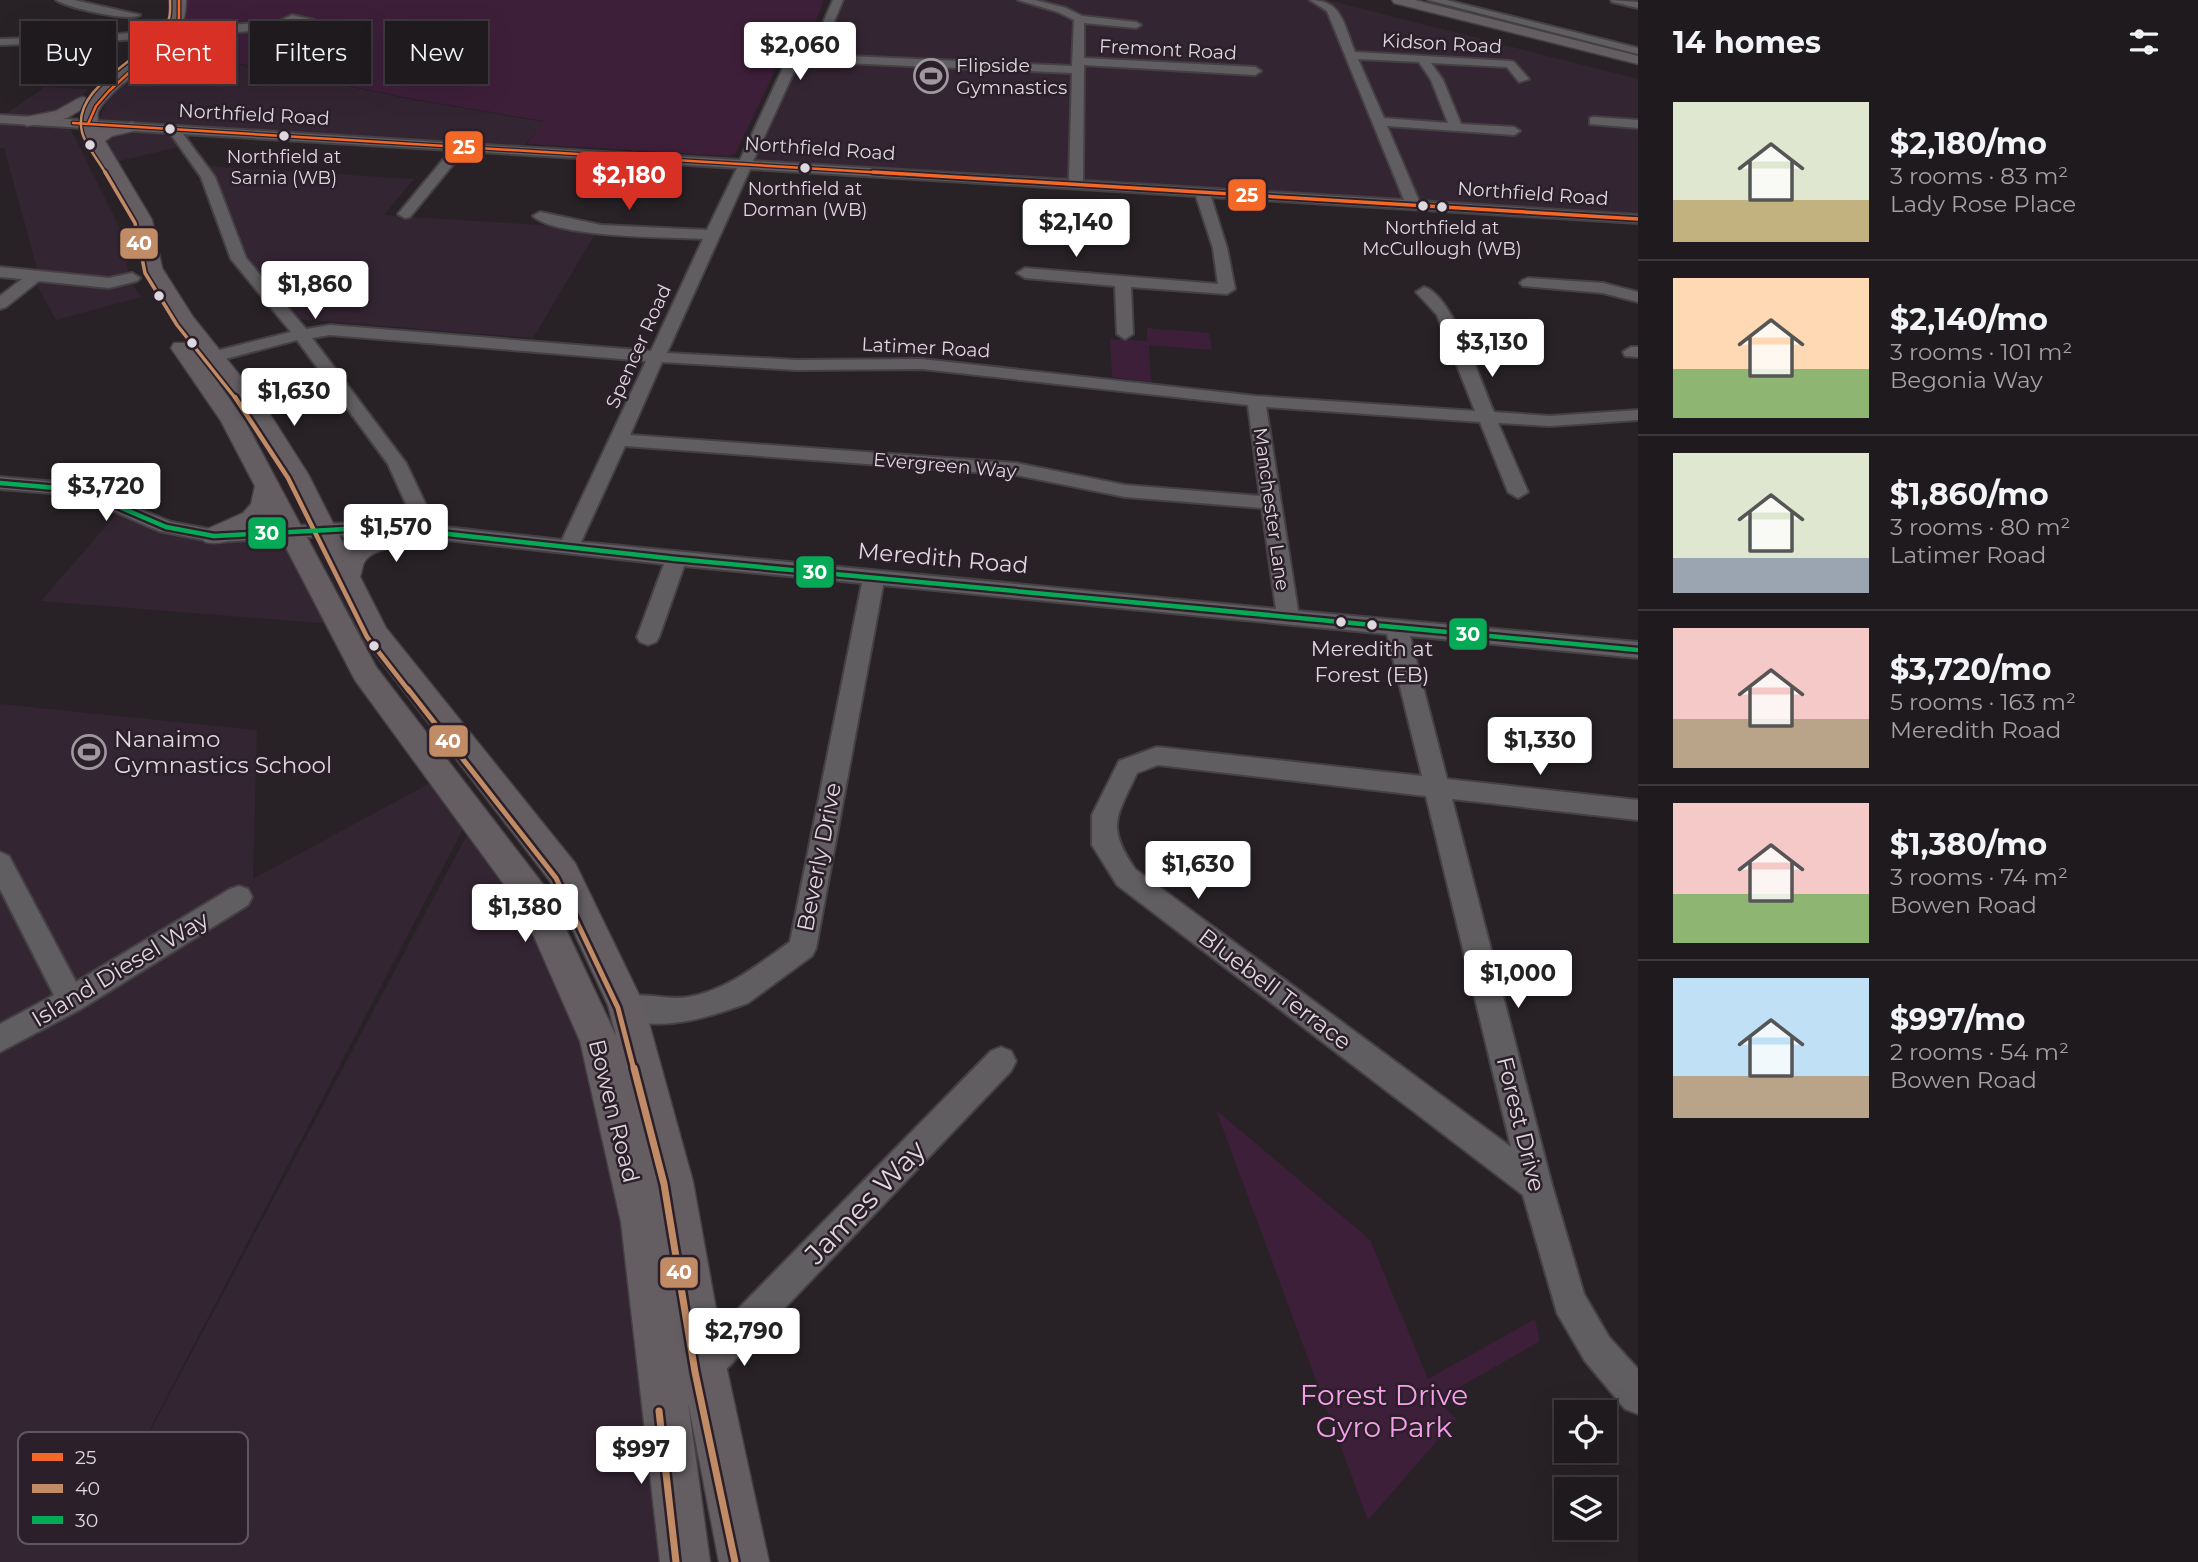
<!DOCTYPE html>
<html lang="en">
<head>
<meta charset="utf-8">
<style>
	:root { --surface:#1e1a1d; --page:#262326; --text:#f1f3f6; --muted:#a1a1a4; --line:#3c383b; --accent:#d93025 }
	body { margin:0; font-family:Montserrat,sans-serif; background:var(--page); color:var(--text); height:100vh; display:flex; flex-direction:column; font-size:26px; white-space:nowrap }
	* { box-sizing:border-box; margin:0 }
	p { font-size:23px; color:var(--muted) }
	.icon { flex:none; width:38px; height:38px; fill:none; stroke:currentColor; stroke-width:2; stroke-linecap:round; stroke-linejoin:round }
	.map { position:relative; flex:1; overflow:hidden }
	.side { display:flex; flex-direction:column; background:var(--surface); width:560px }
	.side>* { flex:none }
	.hud { position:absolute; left:21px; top:21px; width:665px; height:63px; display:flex; gap:14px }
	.controls { position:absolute; left:1554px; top:1400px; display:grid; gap:14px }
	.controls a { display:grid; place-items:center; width:63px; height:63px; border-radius:0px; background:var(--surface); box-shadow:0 7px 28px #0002,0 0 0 2px var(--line); font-size:35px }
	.price { position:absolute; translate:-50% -60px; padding:0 16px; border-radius:7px; background:#fff; color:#222; font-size:23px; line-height:46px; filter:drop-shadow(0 2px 4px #0008) }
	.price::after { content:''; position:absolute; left:50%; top:42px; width:21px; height:16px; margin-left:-10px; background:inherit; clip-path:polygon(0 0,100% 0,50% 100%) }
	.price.active { background:var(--accent); color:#fff }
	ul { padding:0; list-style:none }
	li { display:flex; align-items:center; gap:21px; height:175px; padding:0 35px }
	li+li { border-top:2px solid var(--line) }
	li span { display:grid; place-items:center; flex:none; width:196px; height:140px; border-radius:0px; color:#555 }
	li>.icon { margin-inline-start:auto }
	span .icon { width:84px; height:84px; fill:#fffc; stroke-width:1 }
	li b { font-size:30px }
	h2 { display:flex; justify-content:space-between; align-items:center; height:84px; padding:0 35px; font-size:30px }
	.pill { padding:0 24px; border-radius:0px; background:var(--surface); box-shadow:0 7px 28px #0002,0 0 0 2px var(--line); font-size:24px; line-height:63px }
	.pill.active { background:var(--accent); color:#fff }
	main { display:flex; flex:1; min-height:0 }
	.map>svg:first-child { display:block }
	.built { fill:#342532 }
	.green { fill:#3e1f3a }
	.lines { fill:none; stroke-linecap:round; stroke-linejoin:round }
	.minor-casing { stroke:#444043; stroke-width:4 }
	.major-casing { stroke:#444043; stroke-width:3 }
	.minor { fill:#615e61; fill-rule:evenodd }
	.major { fill:#645e62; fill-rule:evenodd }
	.bus-1-far1-casing { stroke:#2b1f29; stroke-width:5 }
	.bus-1-casing { stroke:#2b1f29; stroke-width:7 }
	.bus-2-far4-casing { stroke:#2b1f29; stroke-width:5 }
	.bus-2-far3-casing { stroke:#2b1f29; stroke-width:7 }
	.bus-2-far2-casing { stroke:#2b1f29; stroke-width:9 }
	.bus-2-far1-casing { stroke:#2b1f29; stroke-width:10 }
	.bus-2-casing { stroke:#2b1f29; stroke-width:12 }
	.bus-3-casing { stroke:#2b1f29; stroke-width:9 }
	.bus-1-far1 { stroke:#f36827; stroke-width:2.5 }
	.bus-1 { stroke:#f36827; stroke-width:3.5 }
	.bus-2-far4 { stroke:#c18c65; stroke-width:2.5 }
	.bus-2-far3 { stroke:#c18c65; stroke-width:3.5 }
	.bus-2-far2 { stroke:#c18c65; stroke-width:4.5 }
	.bus-2-far1 { stroke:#c18c65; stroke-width:5 }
	.bus-2 { stroke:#c18c65; stroke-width:7 }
	.bus-3 { stroke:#06aa56; stroke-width:4.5 }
	.bus-dot { fill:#dfd7de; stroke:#2b1f29; stroke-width:2.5 }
	.labels { text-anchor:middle; stroke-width:5; stroke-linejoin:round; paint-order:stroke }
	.far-bus-label { font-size:18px; fill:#dfd7de; stroke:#2b1f29 }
	.far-street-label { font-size:19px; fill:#dfd7de; stroke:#2b1f29 }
	.far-poi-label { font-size:19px; fill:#dfd7de; stroke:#2b1f29; text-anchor:start }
	.bus-label { font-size:21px; fill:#dfd7de; stroke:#2b1f29 }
	.street-label { font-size:23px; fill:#dfd7de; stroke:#2b1f29 }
	.poi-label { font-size:23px; fill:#dfd7de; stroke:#2b1f29; text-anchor:start }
	.near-street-label { font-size:28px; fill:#dfd7de; stroke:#2b1f29 }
	.near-park-label { font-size:28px; fill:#f79eeb; stroke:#2b1f29 }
	.key { fill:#2b1f29; stroke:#61565f; stroke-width:2 }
	.key-label { font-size:19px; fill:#dfd7de }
	.line-badge { stroke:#2b1f29; stroke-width:2.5 }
	.badge-label { font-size:19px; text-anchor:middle; font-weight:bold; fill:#fff }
</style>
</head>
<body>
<main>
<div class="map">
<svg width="1638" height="1562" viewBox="0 0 1638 1562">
	<rect width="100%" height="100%" fill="#282227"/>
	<g class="built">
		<path d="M 842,0 L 1328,0 L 1638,79 L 1638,217 L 750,161 L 800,53 L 833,27 Z"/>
		<path d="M 164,50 L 272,71 L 250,92 L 274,71 L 414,100 L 544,122 L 523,147 L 208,129 L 210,126 L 99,119 L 110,95 Z"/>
		<path d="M 45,87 L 88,89 L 77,103 L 64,110 L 28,119 L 1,117 Z"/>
		<path d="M 0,120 L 68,124 L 120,229 L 130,281 L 141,297 L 56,320 L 38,287 L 40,279 L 4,148 L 0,148 Z"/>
		<path d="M 131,127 L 169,129 L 183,146 L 115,162 L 102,139 Z"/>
		<path d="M 205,166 L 414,179 L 384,215 L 598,229 L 533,338 L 296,319 L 241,255 Z"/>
		<path d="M 119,511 L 161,531 L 289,536 L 332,624 L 41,601 Z"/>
		<path d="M 0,704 L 257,730 L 253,879 L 430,783 L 463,829 L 90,1544 L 468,833 L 526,907 L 585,1045 L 625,1213 L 679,1562 L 0,1562 Z"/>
	</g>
	<g class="green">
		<path d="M 180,0 L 824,0 L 813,29 L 782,56 L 735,154 L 728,156 L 527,144 L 544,121 L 414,99 L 166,49 L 184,31 L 183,7 Z"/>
		<path d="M 1147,328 L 1209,333 L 1212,350 L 1149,345 L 1151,382 L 1112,377 L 1110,339 L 1147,341 Z"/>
		<path d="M 1216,1110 L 1370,1240 L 1428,1379 L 1535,1319 L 1540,1341 L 1437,1400 L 1456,1419 L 1368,1520 Z"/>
	</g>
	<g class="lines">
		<g class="minor-casing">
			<g id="minor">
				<path d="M 56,0 L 74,0 L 140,15 C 129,22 68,8 56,0 Z"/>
				<path d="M 833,0 L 843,0 L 829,34 L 803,54 L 1072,66 L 1074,20 L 1058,12 L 1018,0 L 1035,0 L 1066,8 L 1082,16 L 1136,22 L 1141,25 L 1136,28 L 1084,23 L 1084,58 L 1255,67 L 1261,71 L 1255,75 L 1084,65 L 1083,181 L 1404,200 L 1327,11 L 1310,0 C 1343,0 1344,26 1355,52 L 1510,61 L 1514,62 L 1529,79 L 1519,82 L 1507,67 L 1431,63 L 1443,80 L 1461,124 L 1514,127 L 1520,131 L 1514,135 L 1387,126 L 1419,201 L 1638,215 L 1638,223 L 1211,197 L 1227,248 L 1235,289 L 1227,294 L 1131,287 L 1133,334 L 1125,339 L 1117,334 L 1115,286 L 1025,278 L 1017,273 L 1025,268 L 1218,284 L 1213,248 L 1196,196 L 750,169 L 667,353 L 797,360 L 922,359 L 1256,396 L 1475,411 L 1437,315 L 1416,292 L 1424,287 C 1452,294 1482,385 1494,412 L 1550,416 L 1638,410 L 1638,420 L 1550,426 L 1498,423 L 1528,492 L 1518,498 L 1508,492 L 1480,422 L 1266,407 L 1298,611 L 1638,642 L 1638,658 L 1410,636 L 1447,779 L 1638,800 L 1638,820 L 1452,799 L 1552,1185 L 1584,1294 L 1609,1337 L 1638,1369 L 1638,1414 L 1625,1409 L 1585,1361 L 1557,1313 L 1523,1195 L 1117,885 L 1092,845 L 1092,815 L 1119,761 L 1157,747 L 1422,776 L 1387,634 L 883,585 L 816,948 L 812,956 L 748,1003 C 707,1018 660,1033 617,1017 L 613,1008 L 617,999 C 640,990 665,1001 688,997 C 728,990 758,964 790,942 L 862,583 L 684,566 L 659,637 L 656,642 L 648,645 L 640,642 L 637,637 L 664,564 L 384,533 L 214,542 L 159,531 L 76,495 L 0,489 L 0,477 L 80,484 L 171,522 L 214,530 L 384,521 L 415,524 L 388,464 L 297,340 L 214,362 L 206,357 L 208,353 L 291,332 L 231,259 L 201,177 L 170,133 L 0,123 L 0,115 L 457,143 L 462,141 L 468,144 L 740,160 L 788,57 L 820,30 ZM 1358,59 L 1419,62 L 1431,80 L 1448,123 L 1384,118 ZM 799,61 L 1072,73 L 1069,180 L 753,161 ZM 183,134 L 451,150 L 398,214 L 405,218 L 410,217 L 464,151 L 737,168 L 707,230 L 601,225 L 540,212 L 533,216 C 557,238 668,237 703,239 L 651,351 L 330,325 L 306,329 L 246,258 L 215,177 ZM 330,335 L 646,361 L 562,540 L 436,526 L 406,463 L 312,338 ZM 662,362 L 797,370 L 922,369 L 1248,405 L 1260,496 L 1125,485 L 1016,463 L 630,435 ZM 625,446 L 1016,475 L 1125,497 L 1262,508 L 1276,609 L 581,542 ZM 1158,765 L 1426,796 L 1511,1147 L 1135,869 C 1106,826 1116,818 1137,773 Z"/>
				<path d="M 1428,0 L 1446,0 L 1638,48 L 1638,54 Z"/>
				<path d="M 1611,0 L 1638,2 L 1638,8 L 1612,2 Z"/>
				<path d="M 292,15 L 314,20 L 295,28 L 93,42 L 0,45 L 0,39 L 93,36 L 280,21 Z"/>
				<path d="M 1594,117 L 1638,120 L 1638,128 L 1590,124 L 1590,118 Z"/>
				<path d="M 0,267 L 109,278 L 132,273 L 140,278 L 137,281 L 109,288 L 39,281 L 6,307 L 0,309 L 0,296 L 22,279 L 0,277 Z"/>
				<path d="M 1528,278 L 1603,283 L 1638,292 L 1638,302 L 1603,293 L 1523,286 L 1520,283 L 1523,280 Z"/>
				<path d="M 1631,347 L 1638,347 L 1638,357 L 1625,356 L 1623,352 Z"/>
				<path d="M 0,852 L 9,856 L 76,982 L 230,889 L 239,886 L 248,889 L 252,897 L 248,905 L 81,1009 L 0,1052 L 0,1024 L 54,995 L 0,889 Z"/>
				<path d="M 1001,1047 L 1011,1051 L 1016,1061 L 1011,1071 L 712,1384 L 700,1390 L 688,1384 L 682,1372 L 688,1360 L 991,1051 Z"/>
			</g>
		</g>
		<g class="major-casing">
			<g id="major">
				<path d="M 172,0 L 186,0 C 186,50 147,61 115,91 C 109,97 101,104 98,112 C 97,117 98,124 98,129 L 132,122 L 140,127 L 138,130 L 112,136 L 105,141 L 152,220 L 162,268 L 193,317 L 266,408 L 308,474 L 346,549 L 369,537 L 429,525 L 438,527 L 442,533 L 438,539 C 421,543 374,546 365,561 C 362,565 362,572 360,577 L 386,628 L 575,863 L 644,1005 L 693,1182 L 727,1370 L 769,1562 L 719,1562 L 688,1402 L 710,1562 L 660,1562 L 621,1222 L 580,1041 L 522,909 L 355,680 L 269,515 C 256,532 227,547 205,542 L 201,536 L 205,530 L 243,513 L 251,504 L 255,486 L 221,421 L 171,348 L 174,343 L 190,343 L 245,421 L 376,667 L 548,891 L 616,1036 L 608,1005 L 550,881 L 364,639 L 284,474 L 245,411 L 177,324 L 142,268 L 134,220 L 82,129 L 85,107 L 67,118 L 27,126 L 19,121 L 21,118 L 56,111 L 77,99 L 83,97 L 90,100 C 116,59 171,58 172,0 Z"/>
				<path d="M 1392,0 L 1415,0 L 1638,56 L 1638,64 L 1394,3 Z"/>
			</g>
		</g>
		<use href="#minor" class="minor"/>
		<use href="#major" class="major"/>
		<g class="bus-1-far1-casing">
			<g id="bus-1-far1">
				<path d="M 73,123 L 902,174"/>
				<path d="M 88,124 L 96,106 L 109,91 L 172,33 L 179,18 L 179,0"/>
			</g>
		</g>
		<g class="bus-1-casing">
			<path id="bus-1" d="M 873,172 L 1638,219"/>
		</g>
		<g class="bus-2-far4-casing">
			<path id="bus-2-far4" d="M 106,174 C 99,161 85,145 82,132 C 70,84 151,58 168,21 C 171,15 170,7 170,0"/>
		</g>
		<g class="bus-2-far3-casing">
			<path id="bus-2-far3" d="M 105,172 L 135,223 L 145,273 L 177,325 L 236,399"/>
		</g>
		<g class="bus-2-far2-casing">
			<path id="bus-2-far2" d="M 235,397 L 288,478 L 367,637 L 409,691"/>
		</g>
		<g class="bus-2-far1-casing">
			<path id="bus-2-far1" d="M 408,689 L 556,878 L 618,1008 L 634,1070"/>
		</g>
		<g class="bus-2-casing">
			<g id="bus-2">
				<path d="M 634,1068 L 664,1184 L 695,1372 L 735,1562"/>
				<path d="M 659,1411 L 676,1562"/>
			</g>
		</g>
		<g class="bus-3-casing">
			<path id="bus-3" d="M 0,483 L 80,490 L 166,527 L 214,536 L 384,527 L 676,559 L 1638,650"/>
		</g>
		<use href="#bus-1-far1" class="bus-1-far1"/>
		<use href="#bus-1" class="bus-1"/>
		<use href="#bus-2-far4" class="bus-2-far4"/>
		<use href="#bus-2-far3" class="bus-2-far3"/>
		<use href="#bus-2-far2" class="bus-2-far2"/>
		<use href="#bus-2-far1" class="bus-2-far1"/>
		<use href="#bus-2" class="bus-2"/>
		<use href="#bus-3" class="bus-3"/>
	</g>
	<defs>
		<g id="stadium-ring" transform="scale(1.75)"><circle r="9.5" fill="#2b1f29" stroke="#9f989e" stroke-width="1.5"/><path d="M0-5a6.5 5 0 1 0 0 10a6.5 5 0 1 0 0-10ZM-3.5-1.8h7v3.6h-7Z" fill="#9f989e"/></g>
	</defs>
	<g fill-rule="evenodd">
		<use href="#stadium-ring" x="931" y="76"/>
		<use href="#stadium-ring" x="89" y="752"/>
	</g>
	<g class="bus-dot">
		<circle cx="170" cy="129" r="6"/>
		<circle cx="284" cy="136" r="6"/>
		<circle cx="90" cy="145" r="6"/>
		<circle cx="805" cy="168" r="6"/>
		<circle cx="1423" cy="206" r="6"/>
		<circle cx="1442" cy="207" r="6"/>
		<circle cx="159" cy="296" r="6"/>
		<circle cx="192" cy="343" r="6"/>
		<circle cx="1341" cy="622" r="6"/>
		<circle cx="1372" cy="625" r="6"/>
		<circle cx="374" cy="646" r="6"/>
	</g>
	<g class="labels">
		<g class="far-bus-label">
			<text x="284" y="163">Northfield at<tspan x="284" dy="21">Sarnia (WB)</tspan></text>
			<text x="805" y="195">Northfield at<tspan x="805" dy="21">Dorman (WB)</tspan></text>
			<text x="1442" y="234">Northfield at<tspan x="1442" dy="21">McCullough (WB)</tspan></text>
		</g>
		<g class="far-street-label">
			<text transform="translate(1442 43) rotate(3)" y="7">Kidson Road</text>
			<text transform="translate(1168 49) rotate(3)" y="7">Fremont Road</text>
			<text transform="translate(254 114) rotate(3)" y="7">Northfield Road</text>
			<text transform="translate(820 148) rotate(4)" y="7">Northfield Road</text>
			<text transform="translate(1533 193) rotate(4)" y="7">Northfield Road</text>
			<text transform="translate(638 346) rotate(-66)" y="7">Spencer Road</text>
			<text transform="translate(926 347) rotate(3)" y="7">Latimer Road</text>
			<text transform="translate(945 465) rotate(5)" y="7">Evergreen Way</text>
			<text transform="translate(1272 509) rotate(82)" y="7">Manchester Lane</text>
		</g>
		<g class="far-poi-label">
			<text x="956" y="72">Flipside<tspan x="956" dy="22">Gymnastics</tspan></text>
		</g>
		<g class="bus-label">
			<text x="1372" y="656">Meredith at<tspan x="1372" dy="26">Forest (EB)</tspan></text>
		</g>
		<g class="street-label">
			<text transform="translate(943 558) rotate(5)" y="8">Meredith Road</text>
			<text transform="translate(819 857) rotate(-79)" y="8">Beverly Drive</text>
			<text transform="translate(120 969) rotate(-31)" y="8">Island Diesel Way</text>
			<text transform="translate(1275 989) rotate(37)" y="8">Bluebell Terrace</text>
			<text transform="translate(614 1111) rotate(76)" y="8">Bowen Road</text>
			<text transform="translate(1521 1124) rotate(76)" y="8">Forest Drive</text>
		</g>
		<g class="poi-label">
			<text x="114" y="747">Nanaimo<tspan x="114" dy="26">Gymnastics School</tspan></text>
		</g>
		<g class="near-street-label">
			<text transform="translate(865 1202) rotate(-46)" y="10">James Way</text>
		</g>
		<g class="near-park-label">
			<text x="1384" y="1405">Forest Drive<tspan x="1384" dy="32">Gyro Park</tspan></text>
		</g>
	</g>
	<rect x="18" y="1432" width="230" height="112" rx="10" class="key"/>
	<rect x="32" y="1453" width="31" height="8" fill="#f36827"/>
	<rect x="32" y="1484" width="31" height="9" fill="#c18c65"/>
	<rect x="32" y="1516" width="31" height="8" fill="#06aa56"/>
	<g class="key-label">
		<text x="75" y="1464">25</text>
		<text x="75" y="1495">40</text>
		<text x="75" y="1527">30</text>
	</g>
	<g class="line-badge">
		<rect x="444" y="130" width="40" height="34" rx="7" fill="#f36827"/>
		<rect x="1227" y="178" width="40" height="34" rx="7" fill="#f36827"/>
		<rect x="119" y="227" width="40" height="33" rx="7" fill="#c18c65"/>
		<rect x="247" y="516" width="40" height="34" rx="7" fill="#06aa56"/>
		<rect x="795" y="555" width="40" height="34" rx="7" fill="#06aa56"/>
		<rect x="1448" y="617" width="40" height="34" rx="7" fill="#06aa56"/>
		<rect x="428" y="724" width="41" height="34" rx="7" fill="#c18c65"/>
		<rect x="659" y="1256" width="40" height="33" rx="7" fill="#c18c65"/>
	</g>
	<g class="badge-label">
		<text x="464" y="154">25</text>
		<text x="1247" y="202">25</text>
		<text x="139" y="250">40</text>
		<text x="267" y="540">30</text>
		<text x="815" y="579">30</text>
		<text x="1468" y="641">30</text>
		<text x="448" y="748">40</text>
		<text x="679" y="1279">40</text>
	</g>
</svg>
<div class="controls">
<a><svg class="icon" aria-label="locate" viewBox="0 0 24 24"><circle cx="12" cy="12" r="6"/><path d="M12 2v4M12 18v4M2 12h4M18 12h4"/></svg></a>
<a><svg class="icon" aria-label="layers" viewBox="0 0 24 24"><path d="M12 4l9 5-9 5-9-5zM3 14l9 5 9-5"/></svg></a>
</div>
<b class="price" style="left:800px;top:82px">$2,060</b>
<b class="price active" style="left:629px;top:212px">$2,180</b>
<b class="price" style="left:1076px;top:259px">$2,140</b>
<b class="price" style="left:315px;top:321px">$1,860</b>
<b class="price" style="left:1492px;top:379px">$3,130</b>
<b class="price" style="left:294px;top:428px">$1,630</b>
<b class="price" style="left:106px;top:523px">$3,720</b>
<b class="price" style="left:396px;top:564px">$1,570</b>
<b class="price" style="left:1540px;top:777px">$1,330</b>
<b class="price" style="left:1198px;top:901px">$1,630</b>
<b class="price" style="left:525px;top:944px">$1,380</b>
<b class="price" style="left:1518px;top:1010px">$1,000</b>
<b class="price" style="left:744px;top:1368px">$2,790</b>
<b class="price" style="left:641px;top:1486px">$997</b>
<div class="hud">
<a class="pill">Buy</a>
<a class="pill active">Rent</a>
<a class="pill">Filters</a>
<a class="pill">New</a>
</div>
</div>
<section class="side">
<h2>14 homes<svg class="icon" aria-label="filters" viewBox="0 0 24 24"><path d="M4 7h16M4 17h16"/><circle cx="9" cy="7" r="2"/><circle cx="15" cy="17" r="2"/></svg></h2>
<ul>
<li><span style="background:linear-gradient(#dfe7d0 70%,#c2b280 0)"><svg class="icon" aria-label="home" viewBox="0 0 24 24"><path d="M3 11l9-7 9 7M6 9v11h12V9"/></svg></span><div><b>$2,180/mo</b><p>3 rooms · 83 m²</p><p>Lady Rose Place</p></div></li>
<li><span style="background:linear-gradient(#ffd9b3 65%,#8fb573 0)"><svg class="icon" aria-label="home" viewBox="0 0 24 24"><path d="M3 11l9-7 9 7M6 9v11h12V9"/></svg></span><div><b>$2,140/mo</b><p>3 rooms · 101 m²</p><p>Begonia Way</p></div></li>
<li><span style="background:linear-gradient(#dfe7d0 75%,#9aa5b1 0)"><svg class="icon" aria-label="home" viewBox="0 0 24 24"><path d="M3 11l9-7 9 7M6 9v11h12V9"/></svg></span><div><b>$1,860/mo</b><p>3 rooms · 80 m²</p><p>Latimer Road</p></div></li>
<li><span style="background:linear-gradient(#f6c9c9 65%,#b9a48a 0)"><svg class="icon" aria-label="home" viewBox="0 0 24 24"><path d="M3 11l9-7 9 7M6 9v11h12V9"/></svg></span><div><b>$3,720/mo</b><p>5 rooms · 163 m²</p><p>Meredith Road</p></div></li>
<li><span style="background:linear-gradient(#f6c9c9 65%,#8fb573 0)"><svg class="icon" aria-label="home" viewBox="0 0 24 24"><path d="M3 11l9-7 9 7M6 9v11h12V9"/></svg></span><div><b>$1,380/mo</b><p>3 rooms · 74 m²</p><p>Bowen Road</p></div></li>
<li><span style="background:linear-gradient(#bfe0f5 70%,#b9a48a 0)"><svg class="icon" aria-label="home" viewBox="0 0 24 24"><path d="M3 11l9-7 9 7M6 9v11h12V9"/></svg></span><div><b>$997/mo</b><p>2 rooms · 54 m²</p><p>Bowen Road</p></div></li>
</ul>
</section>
</main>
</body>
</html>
